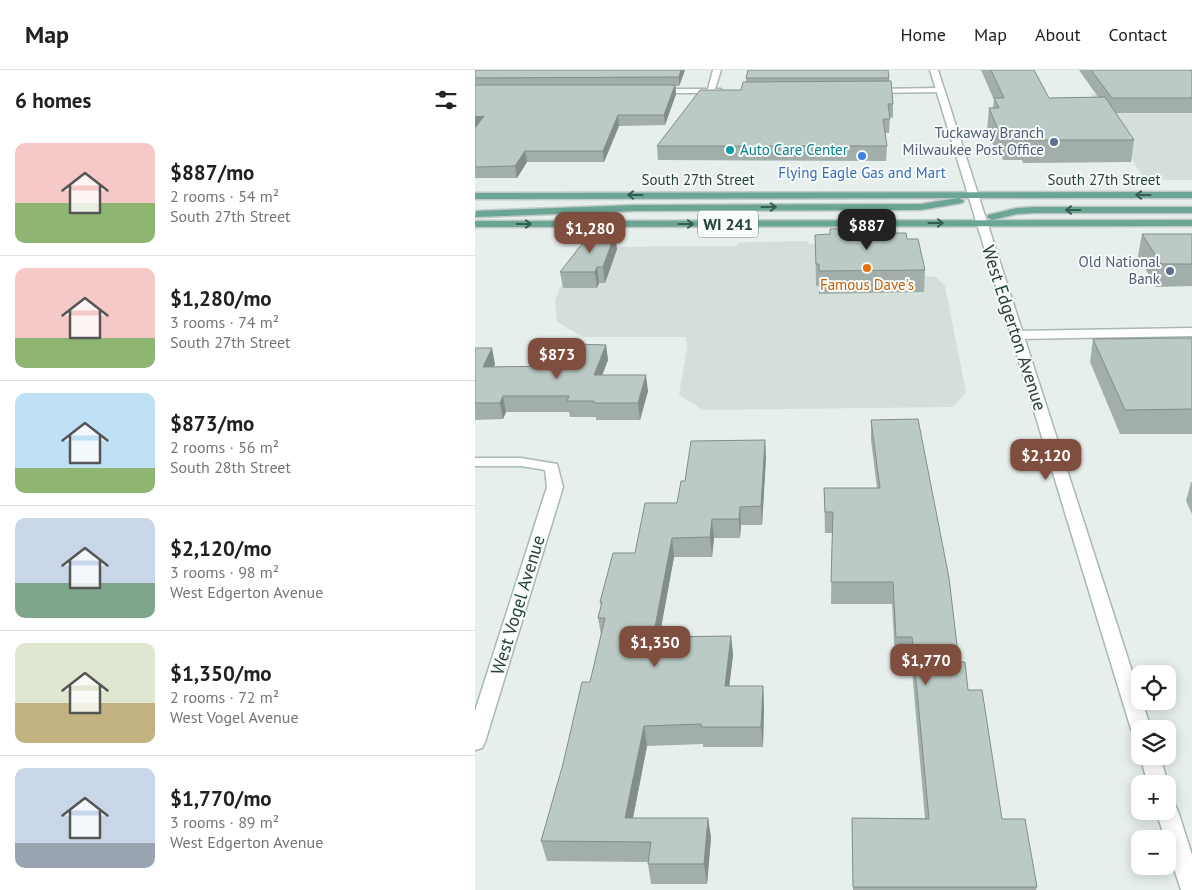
<!DOCTYPE html>
<html lang="en">
<head>
<meta charset="utf-8">
<style>
	:root { --surface:#fff; --page:#f6f6f6; --text:#202124; --muted:#757577; --line:#e0e0e0; --accent:#7f4e3f }
	body { margin:0; font-family:"PT Sans",sans-serif; background:var(--page); color:var(--text); height:100vh; display:flex; flex-direction:column; font-size:19px; white-space:nowrap }
	* { box-sizing:border-box; margin:0 }
	p { font-size:16px; color:var(--muted) }
	.icon { flex:none; width:28px; height:28px; fill:none; stroke:currentColor; stroke-width:2; stroke-linecap:round; stroke-linejoin:round }
	.map { position:relative; flex:1; overflow:hidden }
	.drawer { display:flex; flex-direction:column; background:var(--surface); width:475px }
	.drawer>* { flex:none }
	.tools { position:absolute; left:656px; top:595px; display:grid; gap:10px }
	.tools a { display:grid; place-items:center; width:45px; height:45px; border-radius:10px; background:var(--surface); box-shadow:0 2px 12px #0003; font-size:25px }
	.price { position:absolute; translate:-50% -42px; padding:0 11px; border-radius:10px; background:var(--accent); color:#fff; font-size:16px; line-height:32px; filter:drop-shadow(0 1px 2px #0008) }
	.price::after { content:''; position:absolute; left:50%; top:30px; width:15px; height:11px; margin-left:-8px; background:inherit; clip-path:polygon(0 0,100% 0,50% 100%) }
	.price.on { background:#222; color:#fff }
	ul { padding:0; list-style:none }
	li { display:flex; align-items:center; gap:15px; height:125px; padding:0 15px }
	li+li { border-top:1px solid var(--line) }
	li span { display:grid; place-items:center; flex:none; width:140px; height:100px; border-radius:10px; color:#555 }
	li>.icon { margin-inline-start:auto }
	span .icon { width:60px; height:60px; fill:#fffc; stroke-width:1 }
	li b { font-size:21px }
	h2 { display:flex; justify-content:space-between; align-items:center; height:60px; padding:0 15px; font-size:21px }
	header { display:flex; align-items:center; gap:30px; box-sizing:border-box; height:70px; padding:0 25px; background:var(--surface); border-bottom:1px solid var(--line) }
	header strong { font-size:24px }
	nav { display:flex; gap:28px; margin-inline-start:auto; font-size:18px }
	main { display:flex; flex:1; min-height:0 }
	.map>svg:first-child { display:block }
	.built { fill:#d4dfda }
	.lines { fill:none; stroke-linecap:round; stroke-linejoin:round }
	.minor-casing { stroke:#a8b8b2; stroke-width:3 }
	.tertiary-casing { stroke:#a8b8b2; stroke-width:3 }
	.primary-casing { stroke:#c2cac8; stroke-width:3 }
	.minor { fill:#fff; fill-rule:evenodd }
	.tertiary { fill:#fff; fill-rule:evenodd }
	.primary { fill:#6aa596; fill-rule:evenodd }
	.wall { fill:#a1aea9 }
	.shaded-wall { fill:#838d89 }
	.building { fill:#bbcac4; stroke:#838d89 }
	.oneway { stroke:#365b51 }
	.service-dot { fill:#5c6f8a; stroke:#f7fbf9; stroke-width:2 }
	.culture-dot { fill:#0f9aa8; stroke:#f7fbf9; stroke-width:2 }
	.shop-dot { fill:#3f7fe0; stroke:#f7fbf9; stroke-width:2 }
	.food-dot { fill:#e8710a; stroke:#f7fbf9; stroke-width:2 }
	.labels { text-anchor:middle; stroke-width:4; stroke-linejoin:round; paint-order:stroke }
	.far-service-label { font-size:15px; fill:#4e5e75; stroke:#f7fbf9; text-anchor:end }
	.far-culture-label { font-size:15px; fill:#0d838f; stroke:#f7fbf9; text-anchor:start }
	.far-shop-label { font-size:15px; fill:#366cbe; stroke:#f7fbf9 }
	.far-street-label { font-size:15px; fill:#24423a; stroke:#f7fbf9 }
	.far-food-label { font-size:15px; fill:#c56008; stroke:#f7fbf9 }
	.shield { fill:#f7fbf9; stroke:#637a73; stroke-width:1 }
	.shield-label { font-size:16px; font-weight:bold; fill:#24423a }
	.street-label { font-size:18px; fill:#24423a; stroke:#f7fbf9 }
</style>
</head>
<body>
<header>
<strong>Map</strong>
<nav><a>Home</a><a>Map</a><a>About</a><a>Contact</a></nav>
</header>
<main>
<section class="drawer">
<h2>6 homes<svg class="icon" aria-label="filters" viewBox="0 0 24 24"><path d="M4 7h16M4 17h16"/><circle cx="9" cy="7" r="2"/><circle cx="15" cy="17" r="2"/></svg></h2>
<ul>
<li><span style="background:linear-gradient(#f6c9c9 60%,#8fb573 0)"><svg class="icon" aria-label="home" viewBox="0 0 24 24"><path d="M3 11l9-7 9 7M6 9v11h12V9"/></svg></span><div><b>$887/mo</b><p>2 rooms · 54 m²</p><p>South 27th Street</p></div></li>
<li><span style="background:linear-gradient(#f6c9c9 70%,#8fb573 0)"><svg class="icon" aria-label="home" viewBox="0 0 24 24"><path d="M3 11l9-7 9 7M6 9v11h12V9"/></svg></span><div><b>$1,280/mo</b><p>3 rooms · 74 m²</p><p>South 27th Street</p></div></li>
<li><span style="background:linear-gradient(#bfe0f5 75%,#8fb573 0)"><svg class="icon" aria-label="home" viewBox="0 0 24 24"><path d="M3 11l9-7 9 7M6 9v11h12V9"/></svg></span><div><b>$873/mo</b><p>2 rooms · 56 m²</p><p>South 28th Street</p></div></li>
<li><span style="background:linear-gradient(#c9d6e8 65%,#7fa58c 0)"><svg class="icon" aria-label="home" viewBox="0 0 24 24"><path d="M3 11l9-7 9 7M6 9v11h12V9"/></svg></span><div><b>$2,120/mo</b><p>3 rooms · 98 m²</p><p>West Edgerton Avenue</p></div></li>
<li><span style="background:linear-gradient(#dfe7d0 60%,#c2b280 0)"><svg class="icon" aria-label="home" viewBox="0 0 24 24"><path d="M3 11l9-7 9 7M6 9v11h12V9"/></svg></span><div><b>$1,350/mo</b><p>2 rooms · 72 m²</p><p>West Vogel Avenue</p></div></li>
<li><span style="background:linear-gradient(#c9d6e8 75%,#9aa5b1 0)"><svg class="icon" aria-label="home" viewBox="0 0 24 24"><path d="M3 11l9-7 9 7M6 9v11h12V9"/></svg></span><div><b>$1,770/mo</b><p>3 rooms · 89 m²</p><p>West Edgerton Avenue</p></div></li>
</ul>
</section>
<div class="map">
<svg width="717" height="820" viewBox="0 0 717 820">
	<rect width="100%" height="100%" fill="#e6efeb"/>
	<g class="built">
		<path d="M 717,23 L 717,110 L 670,110 L 616,24 Z"/>
		<path d="M 333,171 L 334,174 L 392,174 L 449,206 L 461,207 L 470,216 L 491,322 L 478,337 L 228,340 L 204,325 L 212,278 L 211,267 L 108,267 L 82,252 L 80,230 L 102,177 L 261,176 L 264,173 L 274,172 Z"/>
	</g>
	<g class="lines">
		<g class="minor-casing">
			<g id="minor">
				<path d="M 238,0 L 246,0 L 240,19 L 246,19 L 246,23 L 181,23 L 177,21 L 181,19 L 233,19 Z"/>
				<path d="M 465,18 L 469,20 L 468,22 L 396,23 L 392,21 L 396,19 Z"/>
				<path d="M 717,258 L 717,266 L 541,269 L 535,265 L 541,261 Z"/>
				<path d="M 0,388 L 46,388 L 82,394 L 88,417 L 10,672 L 7,678 L 0,680 L 0,641 L 72,417 L 70,400 L 46,396 L 0,396 Z"/>
			</g>
		</g>
		<g class="tertiary-casing">
			<g id="tertiary">
				<path d="M 455,0 L 463,0 L 665,626 L 665,631 L 667,631 L 676,659 L 665,659 L 665,666 L 659,665 L 656,659 Z"/>
				<path d="M 665,686 L 685,686 L 693,714 L 692,716 L 692,714 L 673,714 Z"/>
				<path d="M 692,732 L 700,735 L 703,741 L 717,785 L 717,820 L 706,820 L 692,777 L 692,769 L 690,769 L 681,741 L 692,741 Z"/>
			</g>
		</g>
		<g class="primary-casing">
			<g id="primary">
				<path d="M 717,122 L 717,128 L 484,128 L 489,131 L 487,133 L 446,140 L 161,141 L 0,147 L 1,141 L 161,135 L 446,134 L 483,128 L 0,129 L 0,123 Z"/>
				<path d="M 560,137 L 717,137 L 717,143 L 560,143 L 542,144 L 517,150 L 512,147 L 513,145 L 542,138 Z"/>
				<path d="M 717,150 L 717,156 L 0,157 L 0,151 Z"/>
			</g>
		</g>
		<use href="#minor" class="minor"/>
		<use href="#tertiary" class="tertiary"/>
		<use href="#primary" class="primary"/>
	</g>
	<g class="wall">
		<path d="M 0,0 L 210,0 L 204,16 L 201,16 L 201,24 L 190,55 L 144,56 L 129,92 L 52,92 L 42,108 L 0,108 Z"/>
		<path d="M 506,0 L 559,0 L 574,28 L 623,27 L 604,0 L 717,0 L 717,43 L 640,43 L 659,70 L 656,92 L 548,93 L 547,90 L 528,90 L 526,84 L 522,84 L 512,60 L 514,38 L 518,38 L 519,30 Z"/>
		<path d="M 271,8 L 414,8 L 418,34 L 418,48 L 415,47 L 414,63 L 410,63 L 412,76 L 411,91 L 183,90 L 182,76 L 266,20 L 271,12 Z"/>
		<path d="M 398,163 L 432,169 L 450,200 L 449,222 L 344,224 L 344,216 L 341,216 L 340,165 Z"/>
		<path d="M 667,164 L 717,164 L 717,216 L 681,217 L 663,186 Z"/>
		<path d="M 142,179 L 130,213 L 124,213 L 122,218 L 88,218 L 85,202 Z"/>
		<path d="M 717,268 L 717,364 L 645,364 L 615,292 L 618,269 Z"/>
		<path d="M 131,275 L 133,290 L 127,305 L 173,321 L 165,350 L 121,350 L 121,347 L 95,347 L 94,342 L 31,342 L 28,349 L 0,350 L 0,278 L 20,294 L 19,297 L 90,296 Z"/>
		<path d="M 396,350 L 484,592 L 493,620 L 527,749 L 562,817 L 561,820 L 378,820 L 377,748 L 450,748 L 436,589 L 420,589 L 417,534 L 356,534 L 357,463 L 350,463 L 349,418 L 402,418 L 396,370 Z"/>
		<path d="M 290,370 L 291,388 L 287,455 L 266,455 L 265,468 L 239,468 L 237,487 L 199,487 L 184,566 L 256,566 L 258,585 L 254,616 L 288,616 L 289,636 L 288,677 L 228,677 L 228,674 L 172,676 L 158,748 L 233,748 L 236,768 L 232,814 L 176,814 L 173,794 L 173,792 L 72,791 L 66,771 L 115,612 L 126,565 L 123,548 L 126,536 L 125,532 L 160,483 L 202,433 L 210,411 Z"/>
		<path d="M 716,412 L 717,412 L 717,444 L 711,431 Z"/>
	</g>
	<g class="shaded-wall">
		<path d="M 206,0 L 210,0 L 204,16 L 204,7 Z"/>
		<path d="M 200,15 L 201,24 L 190,55 L 189,45 Z"/>
		<path d="M 143,45 L 144,56 L 129,92 L 128,81 Z"/>
		<path d="M 9,46 L 0,57 L 0,47 Z"/>
		<path d="M 50,81 L 52,92 L 42,108 L 40,96 Z"/>
		<path d="M 140,164 L 142,179 L 130,213 L 128,197 Z"/>
		<path d="M 122,197 L 124,213 L 122,218 L 120,202 Z"/>
		<path d="M 131,275 L 133,290 L 121,321 L 119,305 Z"/>
		<path d="M 17,278 L 20,294 L 11,313 L 8,297 Z"/>
		<path d="M 171,305 L 173,321 L 165,350 L 163,333 Z"/>
		<path d="M 28,326 L 31,342 L 28,349 L 25,333 Z"/>
		<path d="M 290,370 L 291,388 L 287,455 L 286,436 Z"/>
		<path d="M 265,437 L 266,455 L 265,468 L 264,449 Z"/>
		<path d="M 237,449 L 239,468 L 237,487 L 235,467 Z"/>
		<path d="M 197,468 L 199,487 L 181,586 L 178,567 Z"/>
		<path d="M 256,566 L 258,585 L 252,636 L 250,616 Z"/>
		<path d="M 288,616 L 289,636 L 288,677 L 286,657 Z"/>
		<path d="M 169,656 L 172,676 L 154,768 L 150,748 Z"/>
		<path d="M 233,748 L 236,768 L 232,814 L 229,794 Z"/>
	</g>
	<g class="building">
		<path d="M 0,0 L 206,0 L 204,7 L 0,8 Z"/>
		<path d="M 273,0 L 413,0 L 414,8 L 271,8 Z"/>
		<path d="M 516,0 L 559,0 L 574,28 L 630,27 L 659,70 L 551,70 L 550,68 L 531,68 L 528,62 L 524,62 L 514,38 L 524,38 L 519,28 L 529,28 Z"/>
		<path d="M 616,0 L 717,0 L 717,28 L 637,28 Z"/>
		<path d="M 416,11 L 418,34 L 413,34 L 415,49 L 408,49 L 412,76 L 182,76 L 225,20 L 266,20 L 268,12 Z"/>
		<path d="M 0,15 L 200,15 L 189,45 L 143,45 L 128,81 L 50,81 L 40,96 L 0,97 L 0,58 L 9,46 L 0,47 Z"/>
		<path d="M 398,158 L 398,163 L 431,163 L 432,169 L 443,169 L 450,200 L 344,201 L 344,194 L 341,194 L 340,165 L 355,164 L 355,159 Z"/>
		<path d="M 115,164 L 140,164 L 128,197 L 122,197 L 120,202 L 85,202 Z"/>
		<path d="M 667,164 L 717,164 L 717,194 L 686,194 Z"/>
		<path d="M 717,268 L 717,339 L 650,340 L 618,269 Z"/>
		<path d="M 99,274 L 131,275 L 119,305 L 171,305 L 163,333 L 119,333 L 119,331 L 92,331 L 94,326 L 28,326 L 25,333 L 0,333 L 0,278 L 17,278 L 8,297 L 90,296 Z"/>
		<path d="M 443,349 L 474,508 L 484,592 L 490,592 L 493,620 L 507,620 L 527,749 L 550,749 L 562,817 L 378,817 L 377,748 L 454,749 L 437,567 L 421,567 L 418,512 L 356,512 L 358,442 L 350,442 L 349,418 L 405,418 L 396,350 Z"/>
		<path d="M 290,370 L 286,436 L 265,437 L 264,449 L 237,449 L 235,467 L 197,468 L 178,567 L 256,566 L 250,616 L 288,616 L 286,657 L 226,657 L 226,654 L 169,656 L 150,748 L 233,748 L 229,794 L 173,794 L 176,772 L 66,771 L 88,694 L 107,612 L 115,612 L 130,548 L 123,548 L 127,532 L 125,532 L 138,483 L 160,483 L 170,433 L 202,433 L 206,411 L 210,411 L 216,371 Z"/>
	</g>
	<defs><path id="oneway-shaft" d="M-6 0H5M1.5-3L5.5 0L1.5 3" fill="none" stroke-width="1.6" stroke-linecap="round" stroke-linejoin="round" transform="scale(1.25)"/></defs>
	<g class="oneway">
		<use href="#oneway-shaft" transform="translate(160 125) rotate(180)"/>
		<use href="#oneway-shaft" transform="translate(668 125) rotate(-180)"/>
		<use href="#oneway-shaft" transform="translate(294 137)"/>
		<use href="#oneway-shaft" transform="translate(598 140) rotate(-180)"/>
		<use href="#oneway-shaft" transform="translate(461 153)"/>
		<use href="#oneway-shaft" transform="translate(49 154)"/>
		<use href="#oneway-shaft" transform="translate(211 154)"/>
	</g>
	<g class="service-dot">
		<circle cx="579" cy="72" r="5"/>
		<circle cx="695" cy="201" r="5"/>
	</g>
	<circle class="culture-dot" cx="255" cy="80" r="5"/>
	<circle class="shop-dot" cx="387" cy="86" r="5"/>
	<circle class="food-dot" cx="392" cy="198" r="5"/>
	<g class="labels">
		<g class="far-service-label">
			<text x="569" y="68">Tuckaway Branch<tspan x="569" dy="17">Milwaukee Post Office</tspan></text>
			<text x="685" y="197">Old National<tspan x="685" dy="17">Bank</tspan></text>
		</g>
		<g class="far-culture-label">
			<text x="265" y="85">Auto Care Center</text>
		</g>
		<g class="far-shop-label">
			<text x="387" y="108">Flying Eagle Gas and Mart</text>
		</g>
		<g class="far-street-label">
			<text x="223" y="115">South 27th Street</text>
			<text x="629" y="115">South 27th Street</text>
		</g>
		<g class="far-food-label">
			<text x="392" y="220">Famous Dave's</text>
		</g>
		<rect class="shield" x="223" y="140.5" width="60" height="27" rx="4"/>
		<g class="shield-label">
			<text x="253" y="160">WI 241</text>
		</g>
		<g class="street-label">
			<text transform="translate(539 258) rotate(72)" y="6">West Edgerton Avenue</text>
			<text transform="translate(43 535) rotate(-73)" y="6">West Vogel Avenue</text>
		</g>
	</g>
</svg>
<div class="tools">
<a><svg class="icon" aria-label="locate" viewBox="0 0 24 24"><circle cx="12" cy="12" r="6"/><path d="M12 2v4M12 18v4M2 12h4M18 12h4"/></svg></a>
<a><svg class="icon" aria-label="layers" viewBox="0 0 24 24"><path d="M12 4l9 5-9 5-9-5zM3 14l9 5 9-5"/></svg></a>
<a>+</a>
<a>−</a>
</div>
<b class="price on" style="left:392px;top:181px">$887</b>
<b class="price" style="left:115px;top:184px">$1,280</b>
<b class="price" style="left:82px;top:310px">$873</b>
<b class="price" style="left:571px;top:411px">$2,120</b>
<b class="price" style="left:180px;top:598px">$1,350</b>
<b class="price" style="left:451px;top:616px">$1,770</b>
</div>
</main>
</body>
</html>
